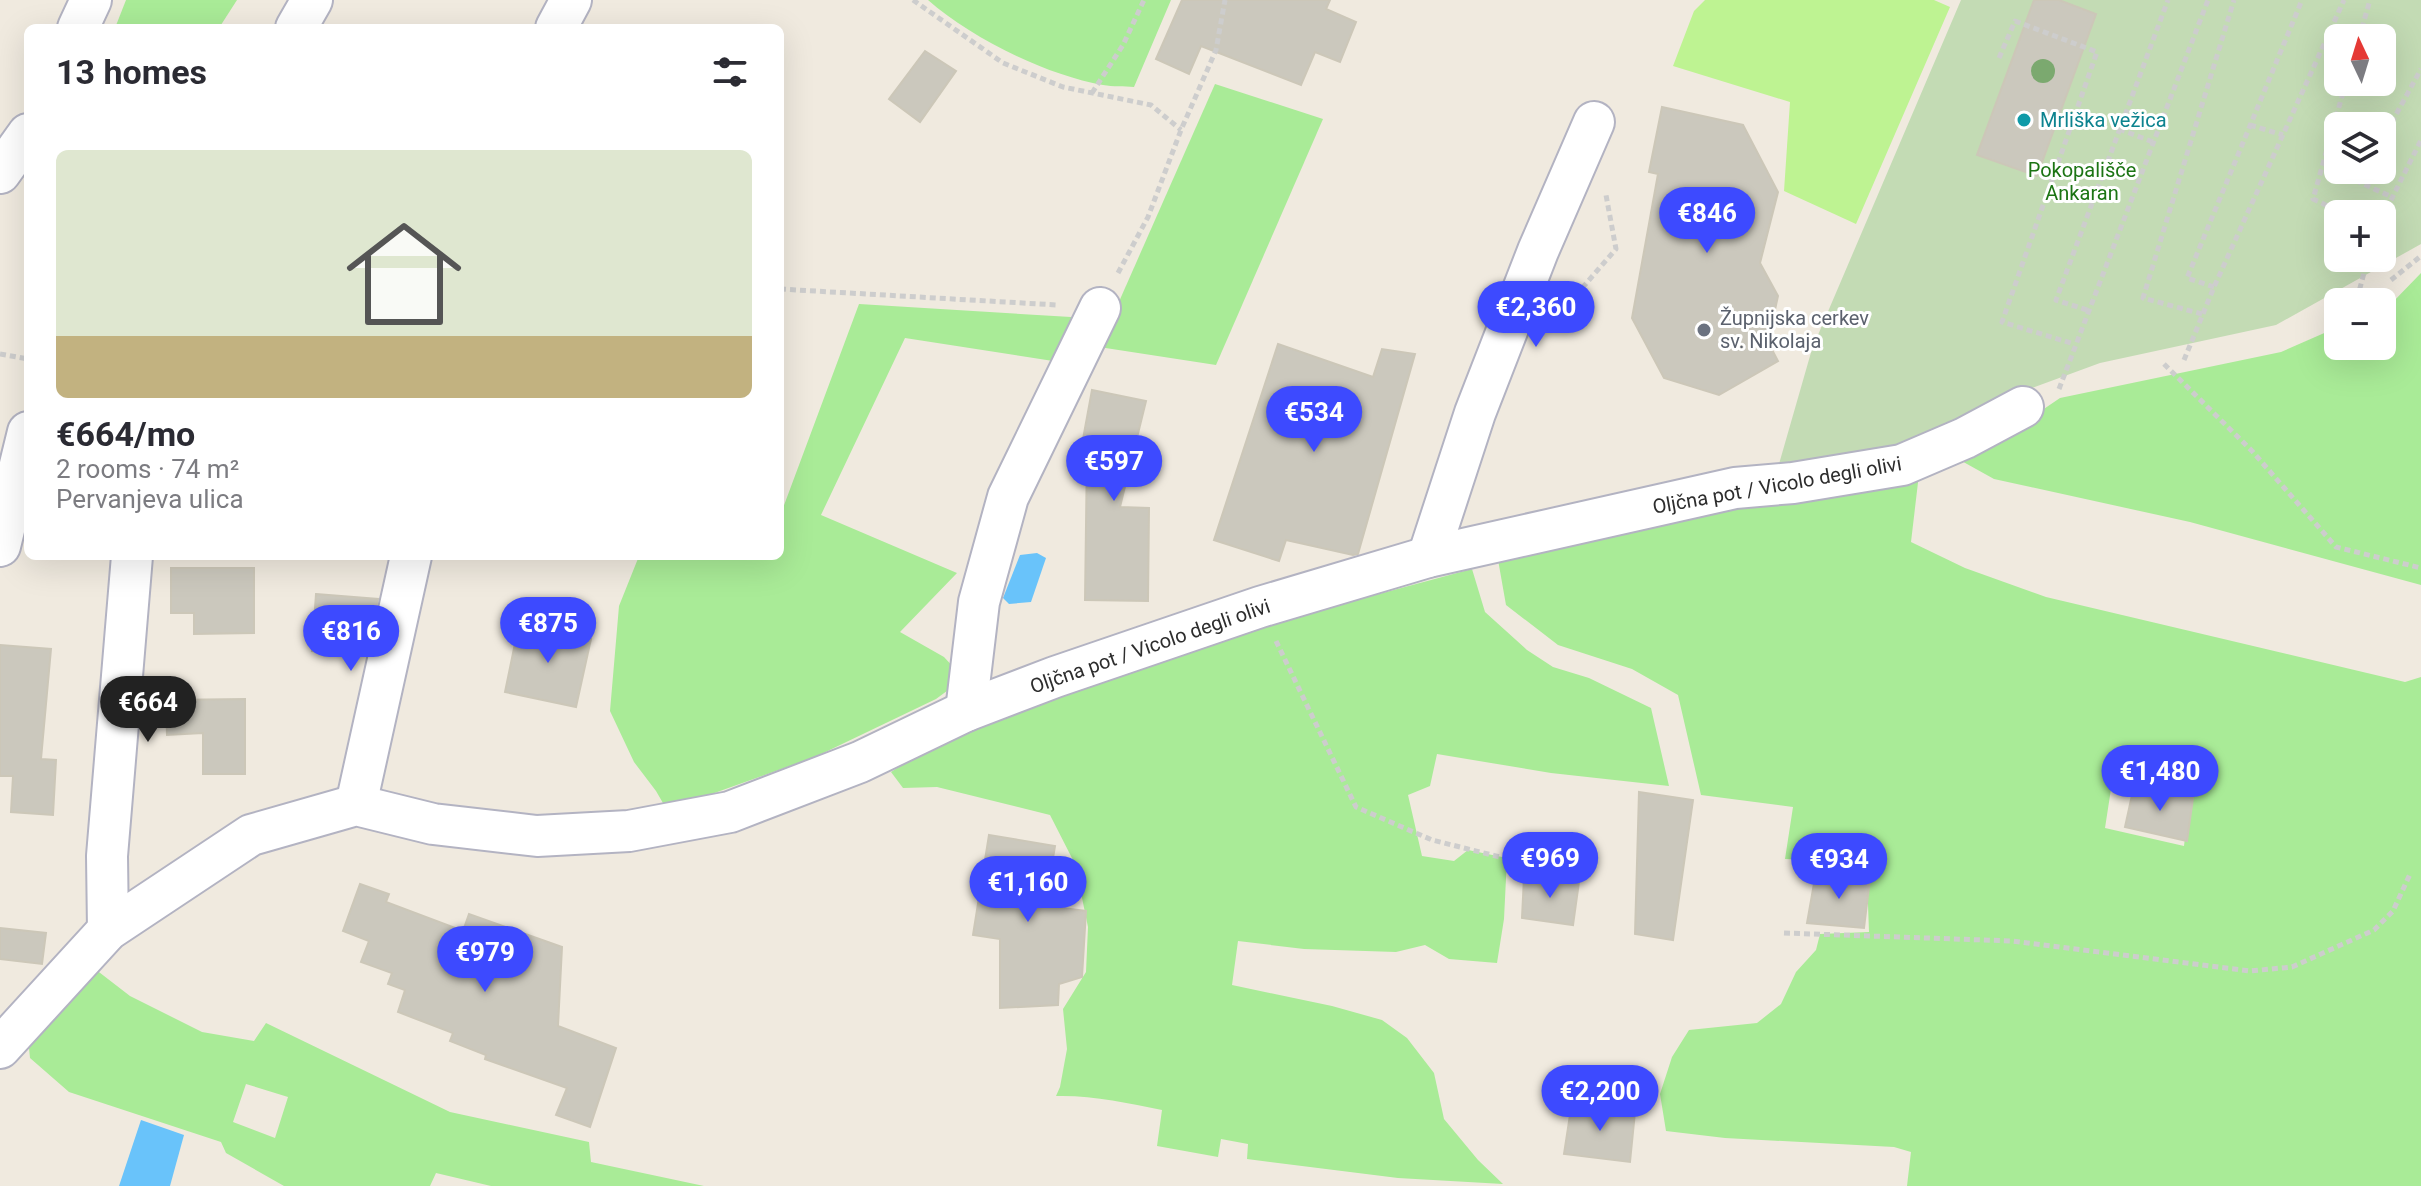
<!DOCTYPE html>
<html lang="en">
<head>
<meta charset="utf-8">
<style>
	:root { --surface:#fff; --page:#f2f2f3; --text:#2b2b33; --muted:#7c7c81; --line:#e1e1e2; --accent:#3d4aff }
	body { margin:0; font-family:Roboto,sans-serif; background:var(--page); color:var(--text); height:100vh; display:flex; flex-direction:column; font-size:30px; white-space:nowrap }
	* { box-sizing:border-box; margin:0 }
	p { font-size:26px; color:var(--muted) }
	.icon { flex:none; width:44px; height:44px; fill:none; stroke:currentColor; stroke-width:2; stroke-linecap:round; stroke-linejoin:round }
	.map { position:relative; flex:1; overflow:hidden }
	.sheet { position:absolute; left:24px; top:24px; width:760px; height:536px; display:flex; flex-direction:column; background:var(--surface); border-radius:12px; box-shadow:0 8px 32px #0002 }
	.sheet>* { flex:none }
	.needle { width:52px; rotate:356deg }
	.tools { position:absolute; left:2324px; top:24px; display:grid; gap:16px }
	.tools a { display:grid; place-items:center; width:72px; height:72px; border-radius:12px; background:var(--surface); box-shadow:0 8px 32px #0002; font-size:40px }
	.price { position:absolute; translate:-50% -68px; padding:0 18px; border-radius:28px; background:var(--accent); color:#fff; font-size:26px; line-height:52px; filter:drop-shadow(0 2px 4px #0008) }
	.price::after { content:''; position:absolute; left:50%; top:48px; width:24px; height:18px; margin-left:-12px; background:inherit; clip-path:polygon(0 0,100% 0,50% 100%) }
	.price.active { background:#222; color:#fff }
	ul { padding:0; list-style:none }
	li { display:grid; align-content:center; gap:16px; height:424px; padding:0 32px }
	li+li { border-top:2px solid var(--line) }
	li span { display:grid; place-items:center; height:248px; border-radius:12px; color:#555 }
	li>.icon { margin-inline-start:auto }
	span .icon { width:144px; height:144px; fill:#fffc; stroke-width:1 }
	li b { font-size:34px }
	h2 { display:flex; justify-content:space-between; align-items:center; height:96px; padding:0 32px; font-size:34px }
	.map>svg:first-child { display:block }
	.green { fill:#a9eb97; fill-rule:evenodd }
	.cemetery { fill:#c3dbb4; fill-rule:evenodd }
	.pitch { fill:#bef392 }
	.water { fill:#69c3fa }
	.building { fill:#cbc8bd; stroke:#ccc7b8; stroke-width:2 }
	.lines { fill:none; stroke-linecap:round; stroke-linejoin:round }
	.minor-casing { stroke:#b3b3c2; stroke-width:44 }
	.path { stroke:#cdcdcd; stroke-width:5; stroke-dasharray:6 4; stroke-linecap:butt }
	.minor { stroke:#fff; stroke-width:40 }
	.tree { fill:#7ba96f }
	.culture-dot { fill:#0f9aa8; stroke:#fff; stroke-width:3 }
	.worship-dot { fill:#6b7280; stroke:#fff; stroke-width:3 }
	.labels { text-anchor:middle; stroke-width:6; stroke-linejoin:round; paint-order:stroke }
	.culture-label { font-size:20px; fill:#0d838f; stroke:#fff; text-anchor:start }
	.park-label { font-size:20px; fill:#1c7414; stroke:#fff }
	.worship-label { font-size:20px; fill:#5b616d; stroke:#fff; text-anchor:start }
	.street-label { font-size:20px; fill:#2d2d2d; stroke:#fff }
</style>
</head>
<body>
<div class="map">
<svg width="2421" height="1186" viewBox="0 0 2421 1186">
	<rect width="100%" height="100%" fill="#f0eadf"/>
	<g class="green">
		<path d="M 126,0 L 237,0 L 219,28 L 115,28 Z"/>
		<path d="M 928,0 L 1171,0 L 1134,87 C 1124,86 1113,87 1103,85 C 1046,75 971,38 928,0 Z"/>
		<path d="M 1215,84 L 1323,119 L 1216,365 L 1099,347 Z"/>
		<path d="M 2421,273 L 2421,585 L 2190,522 L 1994,479 L 1958,459 L 2013,430 L 2060,398 L 2281,352 L 2338,327 L 2338,346 L 2382,346 L 2382,307 L 2391,304 Z"/>
		<path d="M 859,304 L 1071,317 L 1075,322 L 1053,361 L 905,338 L 821,515 L 957,573 L 900,632 L 944,657 L 957,671 L 951,688 L 936,699 L 815,757 L 667,810 L 656,791 L 634,762 L 610,711 L 619,606 L 639,556 L 780,556 L 780,516 Z"/>
		<path d="M 1919,474 L 1911,542 L 1965,568 L 2046,597 L 2405,682 L 2421,677 L 2421,1186 L 1907,1186 L 1911,1152 L 1894,1147 L 1725,1138 L 1666,1131 L 1660,1094 L 1672,1057 L 1689,1030 L 1757,1023 L 1781,1004 L 1796,972 L 1816,950 L 1820,934 L 1869,932 L 1867,877 L 1864,862 L 1785,859 L 1793,807 L 1701,795 L 1678,695 L 1632,669 L 1558,645 L 1506,605 L 1497,554 L 1737,492 ZM 2113,776 L 2190,794 L 2184,846 L 2105,828 Z"/>
		<path d="M 1472,569 L 1485,612 L 1527,650 L 1553,667 L 1589,678 L 1651,708 L 1669,786 L 1551,773 L 1437,754 L 1430,786 L 1408,795 L 1422,856 L 1454,861 L 1468,850 L 1507,858 L 1504,919 L 1497,963 L 1449,959 L 1425,945 L 1396,952 L 1304,949 L 1238,941 L 1232,985 L 1332,1006 L 1382,1020 L 1407,1038 L 1434,1073 L 1444,1119 L 1478,1160 L 1503,1184 L 1398,1178 L 1247,1159 L 1248,1144 L 1221,1139 L 1218,1157 L 1157,1146 L 1162,1110 C 1127,1103 1092,1095 1056,1096 L 1060,1087 L 1067,1049 L 1063,1009 L 1086,972 L 1088,927 L 1075,864 L 1050,815 L 937,787 L 903,788 L 891,772 L 948,736 L 1256,627 Z"/>
		<path d="M 95,969 L 130,996 L 202,1032 L 254,1041 L 266,1023 L 450,1112 L 589,1142 L 591,1162 L 704,1186 L 491,1186 L 436,1173 L 430,1186 L 284,1186 L 226,1153 L 221,1142 L 69,1092 L 30,1058 L 28,1038 ZM 246,1084 L 288,1097 L 275,1138 L 233,1122 Z"/>
	</g>
	<path class="cemetery" d="M 1961,0 L 2421,0 L 2421,244 L 2276,325 L 2100,363 L 2029,389 L 1902,452 L 1777,471 L 1812,349 ZM 2338,38 L 2382,38 L 2382,82 L 2338,82 ZM 2338,126 L 2382,126 L 2382,170 L 2338,170 ZM 2338,214 L 2382,214 L 2382,258 L 2338,258 Z"/>
	<path class="pitch" d="M 1705,0 L 1934,0 L 1950,7 L 1856,224 L 1784,191 L 1790,102 L 1673,66 L 1694,11 Z"/>
	<g class="water">
		<path d="M 1037,553 L 1046,558 L 1031,602 L 1009,604 L 1003,598 L 1020,555 Z"/>
		<path d="M 141,1120 L 184,1135 L 170,1186 L 119,1186 Z"/>
	</g>
	<g class="building">
		<path d="M 1182,0 L 1330,0 L 1326,9 L 1356,22 L 1340,62 L 1315,52 L 1301,85 L 1201,46 L 1189,74 L 1156,59 Z"/>
		<path d="M 2034,0 L 2059,0 L 2096,14 L 2037,176 L 1977,155 Z"/>
		<path d="M 925,51 L 956,71 L 920,122 L 889,99 Z"/>
		<path d="M 1662,107 L 1743,125 L 1778,192 L 1760,263 L 1778,296 L 1768,342 L 1778,361 L 1719,395 L 1664,378 L 1632,318 L 1658,174 L 1649,172 Z"/>
		<path d="M 1278,344 L 1373,377 L 1382,349 L 1415,354 L 1358,554 L 1353,555 L 1286,540 L 1279,561 L 1214,540 Z"/>
		<path d="M 1092,390 L 1146,401 L 1120,507 L 1149,508 L 1148,601 L 1085,600 L 1087,451 L 1081,450 Z"/>
		<path d="M 171,568 L 254,568 L 254,633 L 194,634 L 194,613 L 171,613 Z"/>
		<path d="M 316,594 L 378,599 L 366,655 L 312,651 Z"/>
		<path d="M 519,624 L 591,639 L 576,707 L 505,692 Z"/>
		<path d="M 0,645 L 51,649 L 41,759 L 56,760 L 53,815 L 11,812 L 13,776 L 0,776 Z"/>
		<path d="M 245,699 L 245,774 L 203,774 L 203,733 L 167,735 L 166,700 Z"/>
		<path d="M 2134,786 L 2193,798 L 2187,841 L 2125,827 Z"/>
		<path d="M 1639,792 L 1693,800 L 1673,940 L 1635,934 Z"/>
		<path d="M 989,835 L 1055,846 L 1045,906 L 1086,911 L 1082,977 L 1059,984 L 1058,1005 L 1000,1008 L 1000,939 L 973,935 Z"/>
		<path d="M 1816,872 L 1870,879 L 1864,928 L 1807,923 Z"/>
		<path d="M 1524,877 L 1579,882 L 1573,925 L 1522,918 Z"/>
		<path d="M 360,884 L 389,894 L 386,902 L 463,931 L 469,914 L 562,947 L 558,1026 L 616,1048 L 590,1127 L 556,1115 L 567,1088 L 485,1059 L 486,1055 L 450,1041 L 453,1033 L 398,1012 L 405,990 L 388,984 L 392,973 L 361,962 L 369,941 L 343,931 Z"/>
		<path d="M 0,928 L 46,933 L 42,964 L 0,959 Z"/>
		<path d="M 1572,1102 L 1635,1112 L 1630,1162 L 1564,1154 Z"/>
	</g>
	<g class="lines">
		<g class="minor-casing">
			<g id="minor">
				<path d="M 78,28 L 91,0"/>
				<path d="M 296,28 L 312,0"/>
				<path d="M 556,28 L 571,0"/>
				<path d="M 0,173 L 28,134"/>
				<path d="M 0,546 L 28,432"/>
				<path d="M 1428,557 L 1475,413 L 1538,251 L 1594,122"/>
				<path d="M 966,711 L 979,602 L 1008,497 L 1100,308"/>
				<path d="M 356,805 L 411,556"/>
				<path d="M 108,930 L 107,856 L 132,556"/>
				<path d="M 0,1048 L 108,930 L 251,835 L 356,805 L 433,824 L 537,836 L 629,831 L 730,812 L 860,762 L 966,711 L 1055,677 L 1260,607 L 1428,557 L 1735,488 L 1793,483 L 1902,465 L 1965,438 L 2023,407"/>
			</g>
		</g>
		<g class="path">
			<path d="M 913,0 L 1003,63 L 1063,87 L 1151,105 L 1181,130"/>
			<path d="M 2359,38 L 2370,0"/>
			<path d="M 1999,58 L 2015,21 L 2097,52 L 2002,322 L 2074,344"/>
			<path d="M 1092,93 L 1123,45 L 1144,0"/>
			<path d="M 2250,125 L 2283,135"/>
			<path d="M 2119,129 L 2153,142"/>
			<path d="M 2382,140 L 2421,69"/>
			<path d="M 2366,170 L 2359,182 L 2392,197"/>
			<path d="M 2345,214 L 2313,199 L 2346,82"/>
			<path d="M 2382,218 L 2421,140"/>
			<path d="M 1118,273 L 1148,217 L 1181,130 L 1216,50 L 1225,0"/>
			<path d="M 2391,280 L 2421,256"/>
			<path d="M 2214,287 L 2187,278 L 2302,0"/>
			<path d="M 780,289 L 1057,305"/>
			<path d="M 2357,299 L 2368,258"/>
			<path d="M 2087,310 L 2056,300 L 2168,0"/>
			<path d="M 2202,314 L 2143,298 L 2234,0"/>
			<path d="M 1556,318 L 1616,249 L 1606,195"/>
			<path d="M 0,354 L 28,359"/>
			<path d="M 2184,360 L 2214,287 L 2344,0"/>
			<path d="M 2164,364 L 2252,451 L 2336,547 L 2421,568"/>
			<path d="M 2059,389 L 2208,0"/>
			<path d="M 1276,641 L 1356,807 L 1432,840 L 1532,865"/>
			<path d="M 1784,933 L 2012,941 L 2250,971 L 2292,967 L 2374,930 L 2393,911 L 2411,872"/>
		</g>
		<use href="#minor" class="minor"/>
	</g>
	<circle class="tree" cx="2043" cy="71" r="12"/>
	<circle class="culture-dot" cx="2024" cy="120" r="8"/>
	<circle class="worship-dot" cx="1704" cy="330" r="8"/>
	<g class="labels">
		<g class="culture-label">
			<text x="2040" y="127">Mrliška vežica</text>
		</g>
		<g class="park-label">
			<text x="2082" y="177">Pokopališče<tspan x="2082" dy="23">Ankaran</tspan></text>
		</g>
		<g class="worship-label">
			<text x="1720" y="325">Župnijska cerkev<tspan x="1720" dy="23">sv. Nikolaja</tspan></text>
		</g>
		<g class="street-label">
			<text transform="translate(1777 485) rotate(-10)" y="7">Oljčna pot / Vicolo degli olivi</text>
			<text transform="translate(1150 646) rotate(-19)" y="7">Oljčna pot / Vicolo degli olivi</text>
		</g>
	</g>
</svg>
<div class="tools">
<a><svg class="needle" viewBox="-14 -14 28 28"><path d="M0-13l5 13h-10z" fill="#e53935"/><path d="M0 13l5-13h-10z" fill="#7c7c81"/></svg></a>
<a><svg class="icon" aria-label="layers" viewBox="0 0 24 24"><path d="M12 4l9 5-9 5-9-5zM3 14l9 5 9-5"/></svg></a>
<a>+</a>
<a>−</a>
</div>
<b class="price" style="left:1707px;top:255px">€846</b>
<b class="price" style="left:1536px;top:349px">€2,360</b>
<b class="price" style="left:1314px;top:454px">€534</b>
<b class="price" style="left:1114px;top:503px">€597</b>
<b class="price" style="left:548px;top:665px">€875</b>
<b class="price" style="left:351px;top:673px">€816</b>
<b class="price active" style="left:148px;top:744px">€664</b>
<b class="price" style="left:2160px;top:813px">€1,480</b>
<b class="price" style="left:1550px;top:900px">€969</b>
<b class="price" style="left:1839px;top:901px">€934</b>
<b class="price" style="left:1028px;top:924px">€1,160</b>
<b class="price" style="left:485px;top:994px">€979</b>
<b class="price" style="left:1600px;top:1133px">€2,200</b>
<section class="sheet">
<h2>13 homes<svg class="icon" aria-label="filters" viewBox="0 0 24 24"><path d="M4 7h16M4 17h16"/><circle cx="9" cy="7" r="2"/><circle cx="15" cy="17" r="2"/></svg></h2>
<ul>
<li><span style="background:linear-gradient(#dfe7d0 75%,#c2b280 0)"><svg class="icon" aria-label="home" viewBox="0 0 24 24"><path d="M3 11l9-7 9 7M6 9v11h12V9"/></svg></span><div><b>€664/mo</b><p>2 rooms · 74 m²</p><p>Pervanjeva ulica</p></div></li>
</ul>
</section>
</div>
</body>
</html>
